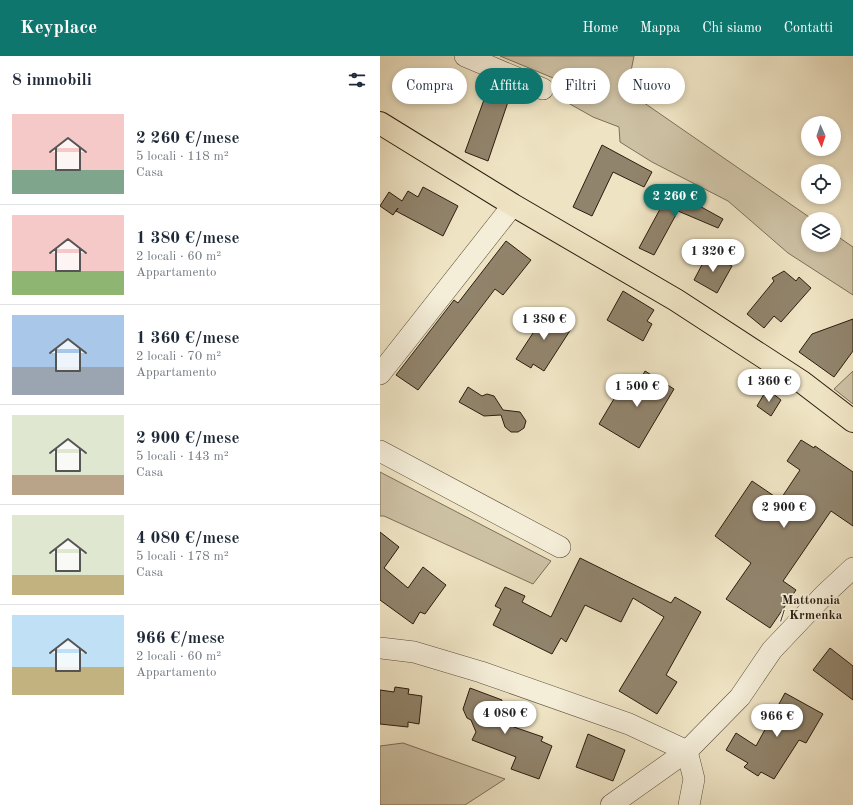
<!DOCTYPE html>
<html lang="it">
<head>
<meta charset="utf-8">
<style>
	:root { --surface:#fff; --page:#f6f6f7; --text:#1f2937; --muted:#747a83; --line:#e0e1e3; --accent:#0f766e }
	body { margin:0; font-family:"Old Standard TT",serif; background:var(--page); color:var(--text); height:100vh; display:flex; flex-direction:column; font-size:15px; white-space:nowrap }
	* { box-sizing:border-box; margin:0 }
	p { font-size:13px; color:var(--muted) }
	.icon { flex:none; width:22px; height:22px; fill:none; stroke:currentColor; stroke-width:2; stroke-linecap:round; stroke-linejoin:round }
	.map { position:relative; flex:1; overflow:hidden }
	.panel { display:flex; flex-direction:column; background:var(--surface); width:380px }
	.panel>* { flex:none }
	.banner { position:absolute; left:12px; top:12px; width:380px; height:36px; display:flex; gap:8px }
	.needle { width:26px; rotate:177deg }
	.fabs { position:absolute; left:421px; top:60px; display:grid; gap:8px }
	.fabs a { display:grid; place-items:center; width:40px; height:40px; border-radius:50%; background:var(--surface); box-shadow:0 2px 6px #0003; font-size:20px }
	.price { position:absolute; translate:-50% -34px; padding:0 9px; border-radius:14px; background:#fff; color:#222; font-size:13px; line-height:26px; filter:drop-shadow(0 1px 2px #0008) }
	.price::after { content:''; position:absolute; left:50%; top:24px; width:12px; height:9px; margin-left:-6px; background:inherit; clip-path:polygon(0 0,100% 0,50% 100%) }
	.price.on { background:var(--accent); color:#fff }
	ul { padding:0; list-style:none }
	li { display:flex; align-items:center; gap:12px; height:100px; padding:0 12px }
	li+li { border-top:1px solid var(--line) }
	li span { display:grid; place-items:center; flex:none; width:112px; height:80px; border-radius:0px; color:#555 }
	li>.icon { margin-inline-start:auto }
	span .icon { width:48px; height:48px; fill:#fffc; stroke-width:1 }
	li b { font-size:17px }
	h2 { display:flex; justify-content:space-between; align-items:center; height:48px; padding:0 12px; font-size:17px }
	.pill { padding:0 14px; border-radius:18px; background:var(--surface); box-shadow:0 2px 6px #0003; font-size:14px; line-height:36px }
	.pill.on { background:var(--accent); color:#fff }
	header { display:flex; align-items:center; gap:24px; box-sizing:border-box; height:56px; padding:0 20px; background:var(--accent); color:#fff }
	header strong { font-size:19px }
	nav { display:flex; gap:22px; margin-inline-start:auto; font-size:14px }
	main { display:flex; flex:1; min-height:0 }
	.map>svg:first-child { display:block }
	.green { fill:#cdc1a4; stroke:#7c6f59 }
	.building { fill:#91846c; stroke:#2c1d0e }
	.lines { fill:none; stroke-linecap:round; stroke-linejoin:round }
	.minor-casing { stroke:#5c4e3b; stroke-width:22 }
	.major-casing { stroke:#2c1d0e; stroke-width:24 }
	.minor { stroke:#f4edd8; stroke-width:21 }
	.major { stroke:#eee3c3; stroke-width:22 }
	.labels { text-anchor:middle; stroke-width:3.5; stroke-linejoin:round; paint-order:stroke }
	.quarter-label { font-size:13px; font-weight:bold; fill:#2c1d0e; stroke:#f4edd8 }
</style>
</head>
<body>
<header>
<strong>Keyplace</strong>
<nav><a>Home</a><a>Mappa</a><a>Chi siamo</a><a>Contatti</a></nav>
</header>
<main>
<section class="panel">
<h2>8 immobili<svg class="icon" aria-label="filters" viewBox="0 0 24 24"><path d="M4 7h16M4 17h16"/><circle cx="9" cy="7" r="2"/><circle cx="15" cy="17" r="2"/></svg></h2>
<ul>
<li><span style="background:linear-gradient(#f6c9c9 70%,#7fa58c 0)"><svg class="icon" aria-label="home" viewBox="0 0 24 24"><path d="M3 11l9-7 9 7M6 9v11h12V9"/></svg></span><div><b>2 260 €/mese</b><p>5 locali · 118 m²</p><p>Casa</p></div></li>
<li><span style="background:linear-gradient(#f6c9c9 70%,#8fb573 0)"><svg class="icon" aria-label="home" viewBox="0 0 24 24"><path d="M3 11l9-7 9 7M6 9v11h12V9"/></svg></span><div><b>1 380 €/mese</b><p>2 locali · 60 m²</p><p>Appartamento</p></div></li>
<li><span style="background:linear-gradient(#a9c7e8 65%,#9aa5b1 0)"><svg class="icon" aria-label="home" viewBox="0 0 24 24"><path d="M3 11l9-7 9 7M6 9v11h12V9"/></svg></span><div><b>1 360 €/mese</b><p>2 locali · 70 m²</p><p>Appartamento</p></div></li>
<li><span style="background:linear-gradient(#dfe7d0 75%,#b9a48a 0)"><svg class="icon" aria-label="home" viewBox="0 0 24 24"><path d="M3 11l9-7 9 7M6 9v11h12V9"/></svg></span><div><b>2 900 €/mese</b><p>5 locali · 143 m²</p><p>Casa</p></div></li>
<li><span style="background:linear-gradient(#dfe7d0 75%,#c2b280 0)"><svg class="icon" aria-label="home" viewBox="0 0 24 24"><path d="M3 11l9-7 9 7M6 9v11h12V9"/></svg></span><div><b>4 080 €/mese</b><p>5 locali · 178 m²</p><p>Casa</p></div></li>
<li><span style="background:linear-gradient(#bfe0f5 65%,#c2b280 0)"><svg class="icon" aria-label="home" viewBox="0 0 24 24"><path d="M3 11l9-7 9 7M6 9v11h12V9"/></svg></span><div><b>966 €/mese</b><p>2 locali · 60 m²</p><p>Appartamento</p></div></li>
</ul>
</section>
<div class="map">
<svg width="473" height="749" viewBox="0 0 473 749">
	<rect width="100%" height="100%" fill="#eee3c3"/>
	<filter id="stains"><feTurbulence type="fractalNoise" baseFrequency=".005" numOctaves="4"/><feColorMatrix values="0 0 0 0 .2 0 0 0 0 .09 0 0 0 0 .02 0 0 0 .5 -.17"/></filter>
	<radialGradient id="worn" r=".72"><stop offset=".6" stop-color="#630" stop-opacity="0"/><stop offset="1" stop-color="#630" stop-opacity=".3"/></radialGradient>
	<g class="green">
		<path d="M 120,0 L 254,0 L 247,35 L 432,163 L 428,163 L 428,189 L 454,189 L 454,178 L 473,191 L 473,239 L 408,197 L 348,145 L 272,106 L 240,86 L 239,71 L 213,61 L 181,43 L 178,24 Z"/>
		<path d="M 473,315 L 473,348 L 454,333 Z"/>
		<path d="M 0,416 L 171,505 L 153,528 L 4,460 L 0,460 Z"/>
		<path d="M 23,687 L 125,723 L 85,749 L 0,749 L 0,690 Z"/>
	</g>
	<g class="building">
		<path d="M 109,30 L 131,37 L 108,105 L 85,96 Z"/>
		<path d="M 222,89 L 272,116 L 264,131 L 233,116 L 212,160 L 193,151 Z"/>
		<path d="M 293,129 L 308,137 L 305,142 L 343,163 L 338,172 L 298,155 L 274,199 L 259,192 Z"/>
		<path d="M 43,131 L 78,150 L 63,180 L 16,155 L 18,152 L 13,159 L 0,150 L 9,136 L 22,145 L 28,135 L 38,141 Z"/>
		<path d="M 126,185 L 151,204 L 123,239 L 115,233 L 38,334 L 16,319 L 74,244 L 78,247 Z"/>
		<path d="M 328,197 L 352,210 L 337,237 L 314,224 Z"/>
		<path d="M 404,215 L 416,225 L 419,221 L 431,232 L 401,266 L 394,260 L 384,272 L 367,258 L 394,225 L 392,222 Z"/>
		<path d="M 243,235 L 274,254 L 267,265 L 272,268 L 263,285 L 227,264 Z"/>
		<path d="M 164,253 L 181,263 L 180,266 L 191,273 L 164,315 L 153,308 L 151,312 L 136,303 L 155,274 L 152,273 Z"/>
		<path d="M 473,263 L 473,295 L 454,321 L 419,296 L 432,278 Z"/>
		<path d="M 265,315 L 294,333 L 259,392 L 219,368 L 247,321 L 258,328 Z"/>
		<path d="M 88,331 L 102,340 L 107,338 L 114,340 L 123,354 L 140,356 L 146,365 L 144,372 L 138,376 L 131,376 L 125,371 L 121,359 L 104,360 L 79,346 Z"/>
		<path d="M 387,333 L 401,344 L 391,360 L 377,350 Z"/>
		<path d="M 421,384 L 434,392 L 435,390 L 473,416 L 473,470 L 451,455 L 403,525 L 416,534 L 390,572 L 346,543 L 371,507 L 335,480 L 372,425 L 400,444 L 420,414 L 407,405 Z"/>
		<path d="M 0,476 L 19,491 L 4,512 L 28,532 L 43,511 L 66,529 L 45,558 L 40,556 L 33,568 L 0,544 Z"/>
		<path d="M 200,502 L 291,547 L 295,541 L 321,556 L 286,619 L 297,626 L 277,658 L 239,635 L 284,561 L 253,542 L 241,566 L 205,549 L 186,586 L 181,582 L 172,598 L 113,569 L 121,553 L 115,550 L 125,531 L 145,540 L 142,546 L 171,561 Z"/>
		<path d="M 450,592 L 473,610 L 473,644 L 433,614 Z"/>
		<path d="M 15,631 L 29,633 L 28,638 L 42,640 L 39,668 L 28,666 L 28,671 L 0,668 L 0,634 L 14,636 Z"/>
		<path d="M 90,632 L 122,644 L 116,661 L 132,667 L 131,670 L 163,681 L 161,685 L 172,690 L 159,723 L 131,713 L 136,701 L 92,684 L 96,676 L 91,664 L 87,662 L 83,653 Z"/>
		<path d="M 405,637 L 443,658 L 426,687 L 419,684 L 394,723 L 381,716 L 378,720 L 364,711 L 368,707 L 346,694 L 356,677 L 376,690 Z"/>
		<path d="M 208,678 L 245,694 L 233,725 L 196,711 Z"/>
	</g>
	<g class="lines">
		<g class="minor-casing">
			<g id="minor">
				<path d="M 85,0 L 163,33"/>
				<path d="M 0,318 L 133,149"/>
				<path d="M 0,395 L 180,491"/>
				<path d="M 0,592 L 34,596 L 101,616 L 249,668 L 307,695 L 314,723 L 309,749"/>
				<path d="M 231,749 L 307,695 L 360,641 L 392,594 L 445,538 L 473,512"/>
			</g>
		</g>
		<g class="major-casing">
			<path id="major" d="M 0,67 L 133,149 L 296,244 L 422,326 L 473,365"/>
		</g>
		<use href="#minor" class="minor"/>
		<use href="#major" class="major"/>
	</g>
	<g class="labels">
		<g class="quarter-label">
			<text x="431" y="548">Mattonaia<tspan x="431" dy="15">/ Krmenka</tspan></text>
		</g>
	</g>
	<rect width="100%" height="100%" filter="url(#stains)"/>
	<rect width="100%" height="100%" fill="url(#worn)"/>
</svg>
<div class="fabs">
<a><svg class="needle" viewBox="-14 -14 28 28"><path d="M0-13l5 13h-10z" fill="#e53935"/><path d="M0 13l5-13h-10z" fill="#747a83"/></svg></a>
<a><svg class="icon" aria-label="locate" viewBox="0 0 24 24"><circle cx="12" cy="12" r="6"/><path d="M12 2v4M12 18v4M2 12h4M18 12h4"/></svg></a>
<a><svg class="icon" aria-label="layers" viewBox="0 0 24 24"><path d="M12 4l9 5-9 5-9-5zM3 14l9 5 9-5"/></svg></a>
</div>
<b class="price on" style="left:295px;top:162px">2 260 €</b>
<b class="price" style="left:333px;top:217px">1 320 €</b>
<b class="price" style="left:164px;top:285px">1 380 €</b>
<b class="price" style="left:389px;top:347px">1 360 €</b>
<b class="price" style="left:257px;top:352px">1 500 €</b>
<b class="price" style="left:404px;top:473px">2 900 €</b>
<b class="price" style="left:125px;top:679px">4 080 €</b>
<b class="price" style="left:397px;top:682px">966 €</b>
<div class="banner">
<a class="pill">Compra</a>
<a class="pill on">Affitta</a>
<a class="pill">Filtri</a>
<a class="pill">Nuovo</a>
</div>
</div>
</main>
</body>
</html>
